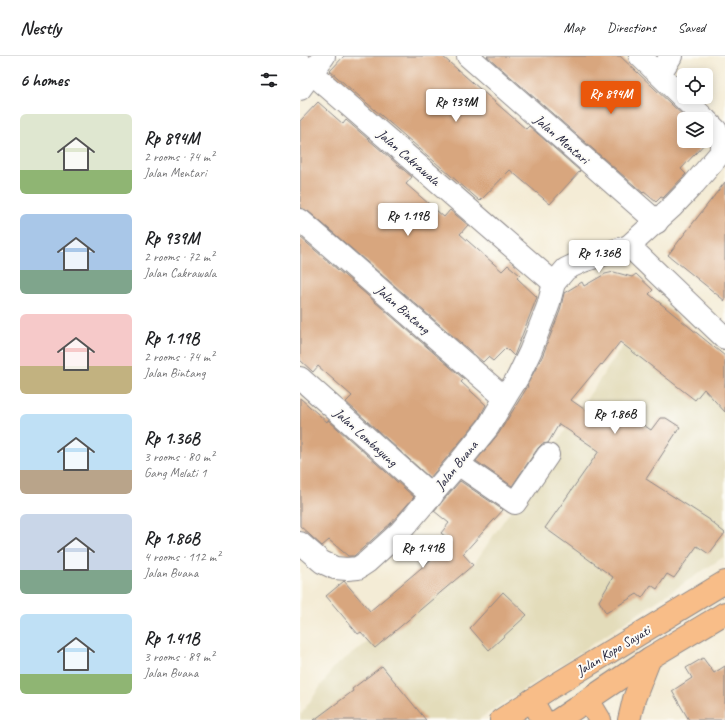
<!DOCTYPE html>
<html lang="en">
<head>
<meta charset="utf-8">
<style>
	:root { --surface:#fff; --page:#f2f2f2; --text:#202124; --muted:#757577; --line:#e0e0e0; --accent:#ea580c }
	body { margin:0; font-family:Caveat,sans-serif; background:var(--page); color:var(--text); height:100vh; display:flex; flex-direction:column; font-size:15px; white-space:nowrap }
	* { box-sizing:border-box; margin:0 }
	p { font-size:13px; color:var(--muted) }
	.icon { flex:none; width:22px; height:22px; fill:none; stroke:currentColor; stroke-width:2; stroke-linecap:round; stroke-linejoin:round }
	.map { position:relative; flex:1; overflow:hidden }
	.sheet { display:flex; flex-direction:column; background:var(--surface); width:300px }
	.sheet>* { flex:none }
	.controls { position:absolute; left:377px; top:12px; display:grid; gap:8px }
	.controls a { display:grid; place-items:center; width:36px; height:36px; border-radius:6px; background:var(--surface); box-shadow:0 2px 10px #0003; font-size:20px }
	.price { position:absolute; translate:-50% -34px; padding:0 9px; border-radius:4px; background:#fff; color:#222; font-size:13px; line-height:26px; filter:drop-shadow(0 1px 2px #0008) }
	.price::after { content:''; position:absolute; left:50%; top:24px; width:12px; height:9px; margin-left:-6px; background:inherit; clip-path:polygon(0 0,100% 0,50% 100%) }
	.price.selected { background:var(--accent); color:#fff }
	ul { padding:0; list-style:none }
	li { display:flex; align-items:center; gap:12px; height:100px; padding:0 20px }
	li span { display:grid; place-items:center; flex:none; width:112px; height:80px; border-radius:6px; color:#555 }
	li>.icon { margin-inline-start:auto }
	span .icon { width:48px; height:48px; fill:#fffc; stroke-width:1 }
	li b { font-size:17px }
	h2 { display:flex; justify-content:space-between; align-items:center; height:48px; padding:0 20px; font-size:17px }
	header { display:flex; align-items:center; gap:24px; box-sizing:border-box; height:56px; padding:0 20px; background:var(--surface); border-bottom:1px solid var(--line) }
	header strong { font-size:19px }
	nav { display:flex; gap:22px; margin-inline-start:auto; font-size:14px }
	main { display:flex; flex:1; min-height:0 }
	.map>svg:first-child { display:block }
	.built { fill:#e3dcba }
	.building { fill:#d8a67e }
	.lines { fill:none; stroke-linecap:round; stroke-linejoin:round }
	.street-casing { stroke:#8b8788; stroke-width:24 }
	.primary-casing { stroke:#8b8788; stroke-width:24 }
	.highway-casing { stroke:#8b8788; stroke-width:24 }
	.street { stroke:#fff; stroke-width:22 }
	.primary { stroke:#f8bd88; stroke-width:22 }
	.highway { stroke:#f8bd88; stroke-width:22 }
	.labels { text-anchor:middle; stroke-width:4; stroke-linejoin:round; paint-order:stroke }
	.street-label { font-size:14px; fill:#22223b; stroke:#fdfcf7 }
</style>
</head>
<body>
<header>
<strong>Nestly</strong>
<nav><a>Map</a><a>Directions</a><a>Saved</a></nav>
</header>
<main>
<section class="sheet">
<h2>6 homes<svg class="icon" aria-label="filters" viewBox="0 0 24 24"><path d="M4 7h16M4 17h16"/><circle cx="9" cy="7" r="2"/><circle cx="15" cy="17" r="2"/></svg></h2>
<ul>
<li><span style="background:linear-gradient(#dfe7d0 70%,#8fb573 0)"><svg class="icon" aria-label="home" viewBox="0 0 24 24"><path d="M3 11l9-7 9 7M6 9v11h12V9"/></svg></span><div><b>Rp 894M</b><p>2 rooms · 74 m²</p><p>Jalan Mentari</p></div></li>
<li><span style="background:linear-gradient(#a9c7e8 70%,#7fa58c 0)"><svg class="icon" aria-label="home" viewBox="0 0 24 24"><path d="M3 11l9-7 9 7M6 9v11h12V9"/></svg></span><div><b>Rp 939M</b><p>2 rooms · 72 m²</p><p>Jalan Cakrawala</p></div></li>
<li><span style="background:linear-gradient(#f6c9c9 65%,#c2b280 0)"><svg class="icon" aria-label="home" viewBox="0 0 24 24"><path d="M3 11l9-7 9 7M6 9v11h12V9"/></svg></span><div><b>Rp 1.19B</b><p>2 rooms · 74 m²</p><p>Jalan Bintang</p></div></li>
<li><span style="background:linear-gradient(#bfe0f5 70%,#b9a48a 0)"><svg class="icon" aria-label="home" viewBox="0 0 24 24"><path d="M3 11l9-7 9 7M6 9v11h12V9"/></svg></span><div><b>Rp 1.36B</b><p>3 rooms · 80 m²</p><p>Gang Melati 1</p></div></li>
<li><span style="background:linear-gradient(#c9d6e8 70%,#7fa58c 0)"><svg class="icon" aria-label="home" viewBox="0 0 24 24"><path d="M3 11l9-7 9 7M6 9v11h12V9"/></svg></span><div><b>Rp 1.86B</b><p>4 rooms · 112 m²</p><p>Jalan Buana</p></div></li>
<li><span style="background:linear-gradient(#bfe0f5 75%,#8fb573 0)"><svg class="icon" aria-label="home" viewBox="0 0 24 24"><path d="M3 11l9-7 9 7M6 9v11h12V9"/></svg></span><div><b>Rp 1.41B</b><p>3 rooms · 89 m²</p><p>Jalan Buana</p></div></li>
</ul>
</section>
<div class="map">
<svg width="425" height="664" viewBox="0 0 425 664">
	<rect width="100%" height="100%" fill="#fdfcf7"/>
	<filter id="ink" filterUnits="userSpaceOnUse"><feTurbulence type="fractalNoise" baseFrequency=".025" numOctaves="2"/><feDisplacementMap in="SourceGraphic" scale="8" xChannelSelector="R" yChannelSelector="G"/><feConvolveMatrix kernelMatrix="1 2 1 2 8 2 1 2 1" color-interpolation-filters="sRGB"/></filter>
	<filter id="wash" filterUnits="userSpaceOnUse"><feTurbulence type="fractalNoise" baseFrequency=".012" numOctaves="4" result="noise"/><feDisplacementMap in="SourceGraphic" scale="16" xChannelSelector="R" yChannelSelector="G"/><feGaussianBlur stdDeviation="0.9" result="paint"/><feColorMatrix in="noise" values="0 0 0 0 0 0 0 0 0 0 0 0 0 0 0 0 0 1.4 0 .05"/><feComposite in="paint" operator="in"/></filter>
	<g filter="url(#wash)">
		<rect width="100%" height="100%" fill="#f4ecd6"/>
		<path class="built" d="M 359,243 L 425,305 L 425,500 L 178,664 L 0,664 L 0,660 L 34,611 L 174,508 L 333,275 L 325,269 Z"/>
		<g id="blocks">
			<g class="building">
				<path d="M 44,0 L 142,0 L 226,73 L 229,70 L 280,115 L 250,148 L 210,114 L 180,145 L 30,15 Z"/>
				<path d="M 187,0 L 320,0 L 387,63 L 384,63 L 384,85 L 406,85 L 406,82 L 408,84 L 381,113 L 386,118 L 364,141 L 363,142 L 361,141 L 356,146 L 344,136 L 343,137 Z"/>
				<path d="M 18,46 L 43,68 L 46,64 L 112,121 L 106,128 L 144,161 L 150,154 L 168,169 L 160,178 L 202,215 L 208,209 L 220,219 L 217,222 L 237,241 L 214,300 L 206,292 L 193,305 L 188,301 L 183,306 L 8,155 L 0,152 L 0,65 Z"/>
				<path d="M 425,126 L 425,245 L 368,199 Z"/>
				<path d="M 0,181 L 164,323 L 161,326 L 186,349 L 178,364 L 130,422 L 46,346 L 52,340 L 18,310 L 13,316 L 0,304 Z"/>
				<path d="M 314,216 L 332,221 L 336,218 L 353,234 L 349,238 L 425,300 L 425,356 L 404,333 L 395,344 L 320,286 L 302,309 L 301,308 L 271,344 L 304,367 L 315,350 L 351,374 L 360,362 L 366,362 L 380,371 L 346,423 L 410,464 L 410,465 L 425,477 L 409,498 L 397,490 L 374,522 L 367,518 L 357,533 L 351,529 L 342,542 L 337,538 L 306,557 L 299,545 L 313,521 L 245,472 L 299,395 L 259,368 L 248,387 L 242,388 L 238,392 L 212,430 L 176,405 L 199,377 L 228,330 L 227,329 L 242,301 L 260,255 L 264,237 L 282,226 L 284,230 L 305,218 Z"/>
				<path d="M 0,342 L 27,366 L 28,364 L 114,441 L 91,467 L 54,500 L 48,500 L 29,484 L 22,490 L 0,470 Z"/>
				<path d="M 160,425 L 203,454 L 163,498 L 173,509 L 75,592 L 61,576 L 58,578 L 26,540 L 44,525 L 70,555 L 152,486 L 141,477 L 149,467 L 134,455 Z"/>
				<path d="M 203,536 L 227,559 L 189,594 L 170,572 Z"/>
				<path d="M 403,602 L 414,617 L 425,610 L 425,664 L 389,664 L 372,635 L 392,622 L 386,612 Z"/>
				<path d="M 82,610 L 126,664 L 14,664 L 53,635 L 52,633 Z"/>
			</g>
		</g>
	</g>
	<g filter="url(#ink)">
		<use href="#blocks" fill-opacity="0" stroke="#8b8788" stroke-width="1"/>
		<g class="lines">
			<g class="street-casing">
				<g id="street">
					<path d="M 168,0 L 357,166"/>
					<path d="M 340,0 L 405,63"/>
					<path d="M 0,7 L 254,227"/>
					<path d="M 360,18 L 371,0"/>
					<path d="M 0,33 L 24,0"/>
					<path d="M 0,164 L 205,342"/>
					<path d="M 329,190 L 425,282"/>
					<path d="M 0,322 L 132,440"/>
					<path d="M 158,408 L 215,447 L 248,399"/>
					<path d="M 0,487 L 22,506 L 35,512 L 47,513 L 58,512 L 67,506 L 100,476 L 158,408 L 188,371 L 205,342 L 218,321 L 230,296 L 248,250 L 254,227 L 266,213 L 283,205 L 329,190 L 373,150 L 394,128 L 418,100 L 422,94 L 422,83 L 416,74 L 406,64"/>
				</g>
			</g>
			<g class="primary-casing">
				<g id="primary">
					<path d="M 232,644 L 243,664"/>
					<path d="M 201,664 L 252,631 L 425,526"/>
					<path d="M 258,664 L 350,602 L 425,557"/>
					<path d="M 329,664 L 334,643 L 350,602"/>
				</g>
			</g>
			<g class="highway-casing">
				<path id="highway" d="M 288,644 L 300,664"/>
			</g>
			<use href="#street" class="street"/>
			<use href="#primary" class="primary"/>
			<use href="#highway" class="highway"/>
		</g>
	</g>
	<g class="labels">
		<g class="street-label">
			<text transform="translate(262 83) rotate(41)" y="5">Jalan Mentari</text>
			<text transform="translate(109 101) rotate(41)" y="5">Jalan Cakrawala</text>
			<text transform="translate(103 253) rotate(41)" y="5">Jalan Bintang</text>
			<text transform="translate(66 381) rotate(42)" y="5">Jalan Lembayung</text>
			<text transform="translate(156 409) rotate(-51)" y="5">Jalan Buana</text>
			<text transform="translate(313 594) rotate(-31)" y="5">Jalan Kopo Sayati</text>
		</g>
	</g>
</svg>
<div class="controls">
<a><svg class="icon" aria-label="locate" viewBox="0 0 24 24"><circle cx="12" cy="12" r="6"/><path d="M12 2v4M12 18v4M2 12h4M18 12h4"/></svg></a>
<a><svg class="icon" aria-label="layers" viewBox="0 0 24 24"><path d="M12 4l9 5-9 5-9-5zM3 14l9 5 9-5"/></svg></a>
</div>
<b class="price selected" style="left:311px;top:59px">Rp 894M</b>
<b class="price" style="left:156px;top:67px">Rp 939M</b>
<b class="price" style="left:108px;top:181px">Rp 1.19B</b>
<b class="price" style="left:299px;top:218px">Rp 1.36B</b>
<b class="price" style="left:315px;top:379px">Rp 1.86B</b>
<b class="price" style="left:123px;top:513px">Rp 1.41B</b>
</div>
</main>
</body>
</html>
